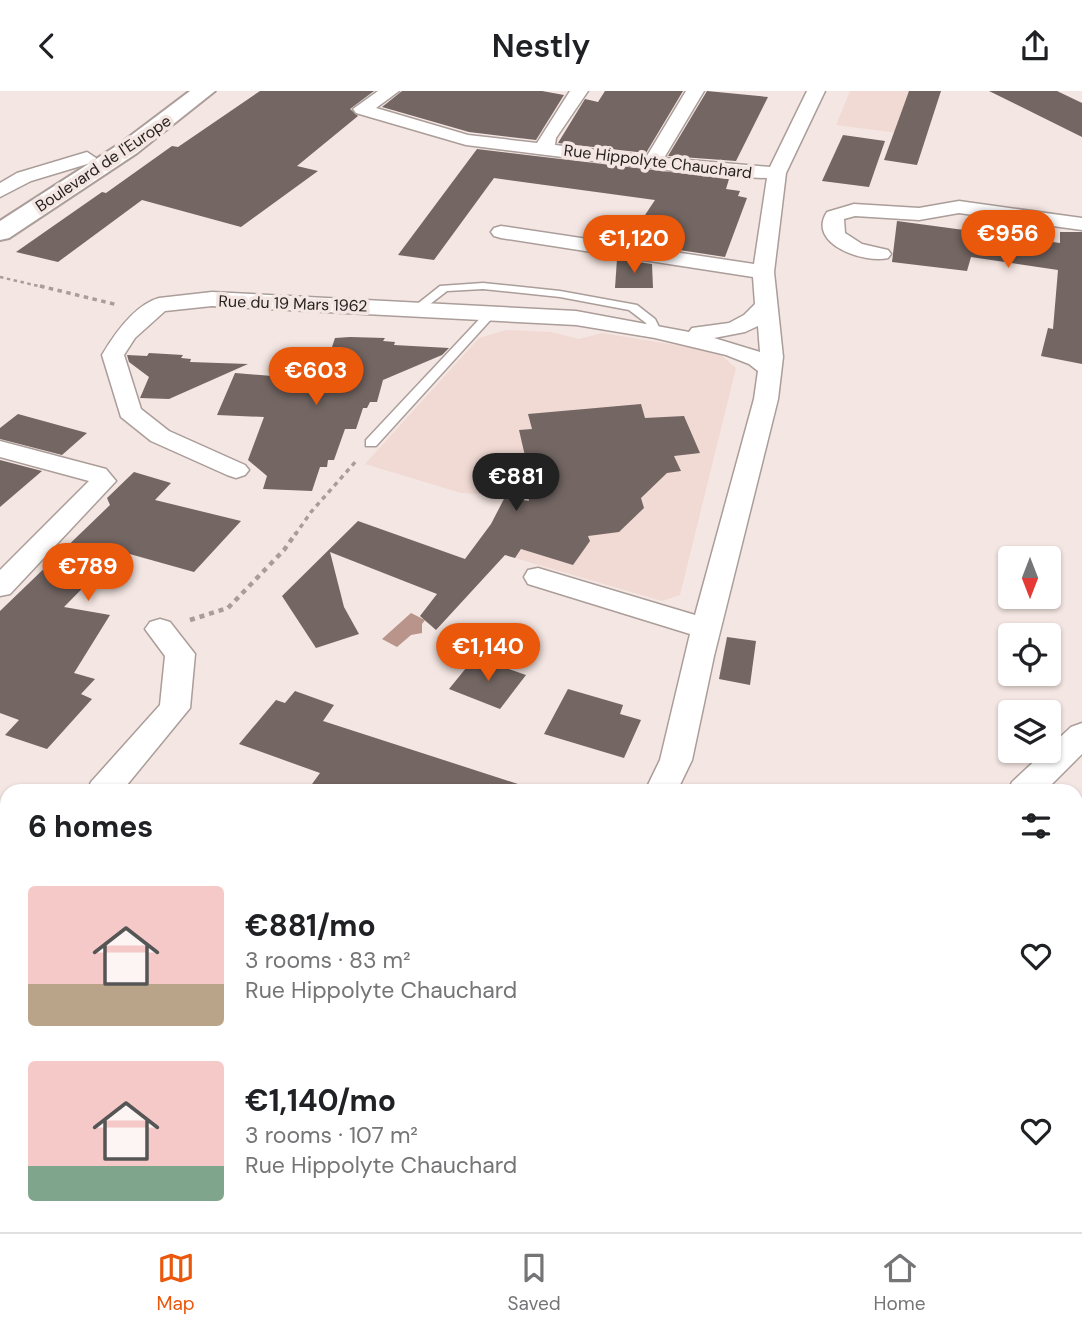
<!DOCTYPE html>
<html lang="en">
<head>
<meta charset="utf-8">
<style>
	:root { --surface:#fff; --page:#f6f6f6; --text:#202124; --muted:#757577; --line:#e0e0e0; --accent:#ea580c }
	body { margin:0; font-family:"DM Sans",sans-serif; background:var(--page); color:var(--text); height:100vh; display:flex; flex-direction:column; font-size:26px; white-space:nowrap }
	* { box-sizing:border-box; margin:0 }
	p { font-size:23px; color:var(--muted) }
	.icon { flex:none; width:38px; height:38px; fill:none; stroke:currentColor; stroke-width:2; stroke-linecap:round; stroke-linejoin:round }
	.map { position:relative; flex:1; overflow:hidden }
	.sheet { position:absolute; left:0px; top:693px; width:1083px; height:448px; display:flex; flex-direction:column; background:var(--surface); border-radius:21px 21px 0 0; box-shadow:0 2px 5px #0004 }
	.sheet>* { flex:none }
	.needle { width:46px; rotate:180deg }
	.controls { position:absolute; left:998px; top:455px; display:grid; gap:14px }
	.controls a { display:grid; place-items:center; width:63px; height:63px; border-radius:7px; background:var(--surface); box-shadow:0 2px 5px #0004; font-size:35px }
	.price { position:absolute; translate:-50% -60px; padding:0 16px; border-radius:24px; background:var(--accent); color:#fff; font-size:23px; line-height:46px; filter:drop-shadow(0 2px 4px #0008) }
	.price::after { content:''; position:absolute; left:50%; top:42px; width:21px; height:16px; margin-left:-10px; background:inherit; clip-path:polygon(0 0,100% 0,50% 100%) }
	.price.on { background:#222; color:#fff }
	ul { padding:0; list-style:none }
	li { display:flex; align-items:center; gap:21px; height:175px; padding:0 28px }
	li span { display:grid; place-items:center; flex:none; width:196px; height:140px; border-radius:7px; color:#555 }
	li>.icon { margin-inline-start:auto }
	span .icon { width:84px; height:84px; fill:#fffc; stroke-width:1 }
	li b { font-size:30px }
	h2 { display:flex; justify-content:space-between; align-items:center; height:84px; padding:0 28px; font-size:30px }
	header { display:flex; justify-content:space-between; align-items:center; height:91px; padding:0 28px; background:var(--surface); font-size:32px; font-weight:600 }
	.tab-bar { display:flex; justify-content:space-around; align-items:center; height:98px; border-top:2px solid var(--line); background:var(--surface); font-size:19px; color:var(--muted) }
	.tab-bar a { display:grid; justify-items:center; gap:4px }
	.tab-bar .on { color:var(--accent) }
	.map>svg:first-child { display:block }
	.built { fill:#f1dad4 }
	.water { fill:#b8948b }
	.building { fill:#736663 }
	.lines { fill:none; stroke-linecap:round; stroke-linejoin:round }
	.lane-casing { stroke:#ab9d99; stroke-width:3 }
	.street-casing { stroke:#ab9d99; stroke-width:3 }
	.secondary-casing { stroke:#ab9d99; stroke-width:4 }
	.path-far2 { stroke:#a89d9a; stroke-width:2.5; stroke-dasharray:3.5 3.5; stroke-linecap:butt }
	.path-far1 { stroke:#a89d9a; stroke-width:3.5; stroke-dasharray:4.5 4.5; stroke-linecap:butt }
	.path { stroke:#a89d9a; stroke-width:4.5; stroke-dasharray:5 5; stroke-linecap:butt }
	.lane { fill:#fff; fill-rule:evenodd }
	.street { fill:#fff; fill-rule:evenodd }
	.secondary { fill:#fff; fill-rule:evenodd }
	.labels { text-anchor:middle; stroke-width:7; stroke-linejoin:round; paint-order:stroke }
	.far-street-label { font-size:16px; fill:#241f1d; stroke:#f4e6e2 }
</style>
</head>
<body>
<header><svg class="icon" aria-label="back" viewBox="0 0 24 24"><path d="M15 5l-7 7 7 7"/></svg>Nestly<svg class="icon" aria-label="share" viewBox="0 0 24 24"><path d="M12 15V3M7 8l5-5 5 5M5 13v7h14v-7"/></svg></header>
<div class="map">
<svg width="1082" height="1141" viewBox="0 0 1082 1141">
	<rect width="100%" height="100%" fill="#f4e6e2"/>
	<g class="built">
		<path d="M 850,0 L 941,0 L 906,43 L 836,34 Z"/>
		<path d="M 506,239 L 551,241 L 579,248 L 602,242 L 700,258 L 722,265 L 736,277 L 680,504 L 662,510 L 515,467 L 553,416 L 551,407 L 461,402 L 365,373 L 479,247 Z"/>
	</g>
	<path class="water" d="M 411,522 L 425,529 L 422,533 L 422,542 L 411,544 L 397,556 L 382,548 Z"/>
	<g class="building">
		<path d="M 260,0 L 374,0 L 350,18 L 358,25 L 297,75 L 318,80 L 241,136 L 142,109 L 58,171 L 16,161 L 102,101 L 106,102 L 172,55 L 178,56 Z"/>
		<path d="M 402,0 L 542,0 L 564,4 L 536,49 L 469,41 L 382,16 Z"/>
		<path d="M 605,0 L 683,0 L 646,62 L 558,52 L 585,8 L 598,11 Z"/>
		<path d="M 707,0 L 768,6 L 736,70 L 668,65 Z"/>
		<path d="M 909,0 L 941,0 L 917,74 L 884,69 Z"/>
		<path d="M 989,0 L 1057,0 L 1082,12 L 1082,46 Z"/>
		<path d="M 843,44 L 885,50 L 869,96 L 822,90 Z"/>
		<path d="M 477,58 L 729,88 L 726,98 L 740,100 L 738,105 L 747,107 L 725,166 L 627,151 L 655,109 L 494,87 L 434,169 L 398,164 Z"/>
		<path d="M 897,130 L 1060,152 L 1060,141 L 1082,141 L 1082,273 L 1041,265 L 1048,237 L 1053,238 L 1058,179 L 971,166 L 967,180 L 892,171 Z"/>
		<path d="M 617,168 L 652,173 L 653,197 L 615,197 Z"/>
		<path d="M 350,246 L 385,247 L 383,250 L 395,251 L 394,254 L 449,257 L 442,264 L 383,289 L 377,311 L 370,311 L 367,317 L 363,317 L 356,338 L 345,338 L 334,369 L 328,369 L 327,376 L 320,376 L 312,400 L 263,398 L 267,385 L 248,369 L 264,326 L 217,324 L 235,282 L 321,289 L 335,247 Z"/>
		<path d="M 149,262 L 183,264 L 181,267 L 191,268 L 190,271 L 248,273 L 169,308 L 140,307 L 149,286 L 129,271 L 127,264 L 147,265 Z"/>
		<path d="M 641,313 L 645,327 L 684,325 L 700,362 L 674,365 L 681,380 L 667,382 L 641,407 L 644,417 L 619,441 L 588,445 L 590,450 L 573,474 L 521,458 L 515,467 L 505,464 L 436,539 L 420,525 L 437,503 L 330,461 L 344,516 L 359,543 L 316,557 L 282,505 L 358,430 L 465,468 L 491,433 L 505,406 L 529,410 L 522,379 L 528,378 L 519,339 L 532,338 L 528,323 Z"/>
		<path d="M 18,323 L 87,342 L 62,364 L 0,348 L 0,337 Z"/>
		<path d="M 0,369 L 42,380 L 0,416 Z"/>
		<path d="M 134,381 L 171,392 L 155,409 L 241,430 L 194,481 L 119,460 L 64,516 L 110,524 L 74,582 L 95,588 L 81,603 L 92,608 L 47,658 L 5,644 L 19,629 L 0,622 L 0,520 L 110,414 L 107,407 Z"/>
		<path d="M 727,546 L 756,550 L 750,594 L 719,588 Z"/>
		<path d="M 475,566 L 526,584 L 500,618 L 449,598 Z"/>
		<path d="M 568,598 L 623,614 L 620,623 L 641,629 L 624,667 L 544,643 Z"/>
		<path d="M 295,600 L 334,614 L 323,630 L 521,694 L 520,700 L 307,700 L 320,682 L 239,653 L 276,609 L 285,612 Z"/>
	</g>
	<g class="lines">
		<g class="lane-casing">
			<g id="lane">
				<path d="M 483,192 L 560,200 L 637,214 L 655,228 L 661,240 L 659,243 L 651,243 L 646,232 L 629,219 L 560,206 L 483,198 L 447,200 L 421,220 L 413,220 L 411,218 L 440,195 Z"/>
				<path d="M 491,219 L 495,220 L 495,224 L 376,355 L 366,355 L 366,349 L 487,220 Z"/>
			</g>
		</g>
		<g class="street-casing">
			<g id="street">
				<path d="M 378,0 L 399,0 L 376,17 L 468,44 L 537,52 L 570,0 L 588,0 L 556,47 L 555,54 L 647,65 L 686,0 L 704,0 L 664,67 L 770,76 L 807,0 L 825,0 L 786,82 L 774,181 L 783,266 L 778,308 L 714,565 L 692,669 L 677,700 L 645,700 L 660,669 L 690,543 L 528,493 L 524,486 L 528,479 L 538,477 L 695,524 L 754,308 L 758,280 L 749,273 L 726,264 L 655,247 L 576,234 L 212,215 L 165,220 L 135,247 L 124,264 L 141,318 L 169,340 L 245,374 L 249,379 L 245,384 L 236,387 L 227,384 L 151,350 L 121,326 L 102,264 C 114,244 134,214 159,207 L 212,201 L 576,220 L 689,241 L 692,237 L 729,232 L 744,224 L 755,213 L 753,186 L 501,147 L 494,145 L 491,141 L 494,137 L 501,135 L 754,173 L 767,87 L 715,85 L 466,54 L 356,22 L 353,18 ZM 758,235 L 760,261 L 714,247 L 745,241 Z"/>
				<path d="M 87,61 L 96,67 L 94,71 L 31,90 L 0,106 L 0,92 L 17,82 Z"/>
				<path d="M 959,110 L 1082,127 L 1082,139 L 959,122 L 919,129 L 855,125 L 844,128 L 845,142 L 862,153 L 888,159 L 891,163 L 888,167 C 865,173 806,153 827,121 L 854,113 L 919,117 Z"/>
				<path d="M 0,350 L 106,378 L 116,390 L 10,503 L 0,505 L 0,479 L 89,390 L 0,366 Z"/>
				<path d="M 160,528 L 170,531 L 195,563 L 190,617 L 122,700 L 87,700 L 91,691 L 160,614 L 165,565 L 145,538 L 150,531 Z"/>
				<path d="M 1082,632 L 1082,663 L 1045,700 L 1008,700 L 1012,691 L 1071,636 Z"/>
				<path d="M 7,796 L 7,831 L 0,834 L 0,799 Z"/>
				<path d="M 437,1134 L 479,1134 L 476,1141 L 434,1141 Z"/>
				<path d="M 757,1134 L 799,1134 L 798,1141 L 756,1141 Z"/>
			</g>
		</g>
		<g class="secondary-casing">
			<path id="secondary" d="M 190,0 L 215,0 L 137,62 L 9,147 L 0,149 L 0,130 L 121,52 Z"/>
		</g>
		<path class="path-far2" d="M 0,186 L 47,197"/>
		<g class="path-far1">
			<path d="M 40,195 L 118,214"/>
			<path d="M 295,444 L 311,421 L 357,369"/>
		</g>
		<path class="path" d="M 190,529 L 228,517 L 284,459 L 296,442"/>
		<use href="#lane" class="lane"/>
		<use href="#street" class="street"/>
		<use href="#secondary" class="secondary"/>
	</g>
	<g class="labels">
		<g class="far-street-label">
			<text transform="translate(658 70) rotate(7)" y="6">Rue Hippolyte Chauchard</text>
			<text transform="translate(103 72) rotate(-34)" y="6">Boulevard de l'Europe</text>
			<text transform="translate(293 212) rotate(2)" y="6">Rue du 19 Mars 1962</text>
		</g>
	</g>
</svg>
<div class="controls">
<a><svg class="needle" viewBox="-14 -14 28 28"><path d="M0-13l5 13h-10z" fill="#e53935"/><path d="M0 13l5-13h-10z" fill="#757577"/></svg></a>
<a><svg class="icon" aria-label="locate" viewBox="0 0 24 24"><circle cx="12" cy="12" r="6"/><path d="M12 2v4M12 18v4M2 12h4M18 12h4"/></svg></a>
<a><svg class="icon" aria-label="layers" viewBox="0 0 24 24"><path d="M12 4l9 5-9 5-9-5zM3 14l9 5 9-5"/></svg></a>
</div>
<b class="price" style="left:1008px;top:179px">€956</b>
<b class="price" style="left:634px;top:184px">€1,120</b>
<b class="price" style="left:316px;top:316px">€603</b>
<b class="price on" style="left:516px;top:422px">€881</b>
<b class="price" style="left:88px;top:512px">€789</b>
<b class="price" style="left:488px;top:592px">€1,140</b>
<section class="sheet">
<h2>6 homes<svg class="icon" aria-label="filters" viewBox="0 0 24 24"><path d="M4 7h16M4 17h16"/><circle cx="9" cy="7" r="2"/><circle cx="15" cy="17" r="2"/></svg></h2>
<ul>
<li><span style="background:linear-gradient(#f6c9c9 70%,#b9a48a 0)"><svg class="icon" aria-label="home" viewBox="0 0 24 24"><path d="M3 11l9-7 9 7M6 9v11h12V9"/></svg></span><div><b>€881/mo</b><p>3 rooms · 83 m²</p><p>Rue Hippolyte Chauchard</p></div><svg class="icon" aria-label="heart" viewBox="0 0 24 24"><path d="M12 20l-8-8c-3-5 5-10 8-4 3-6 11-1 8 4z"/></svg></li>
<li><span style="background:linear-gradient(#f6c9c9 75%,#7fa58c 0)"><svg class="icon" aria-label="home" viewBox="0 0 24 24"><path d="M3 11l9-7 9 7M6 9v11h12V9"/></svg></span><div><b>€1,140/mo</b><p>3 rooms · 107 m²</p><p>Rue Hippolyte Chauchard</p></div><svg class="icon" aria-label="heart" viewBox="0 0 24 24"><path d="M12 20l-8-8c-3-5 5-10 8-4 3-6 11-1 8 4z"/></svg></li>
</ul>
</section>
</div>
<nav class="tab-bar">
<a class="on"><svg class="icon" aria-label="map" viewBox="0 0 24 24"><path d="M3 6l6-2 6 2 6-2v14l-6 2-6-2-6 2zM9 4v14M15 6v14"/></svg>Map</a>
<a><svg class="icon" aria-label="saved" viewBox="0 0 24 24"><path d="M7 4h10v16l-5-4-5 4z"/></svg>Saved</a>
<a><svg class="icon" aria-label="home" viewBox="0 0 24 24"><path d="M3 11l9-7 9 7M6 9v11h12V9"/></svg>Home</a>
</nav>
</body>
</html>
